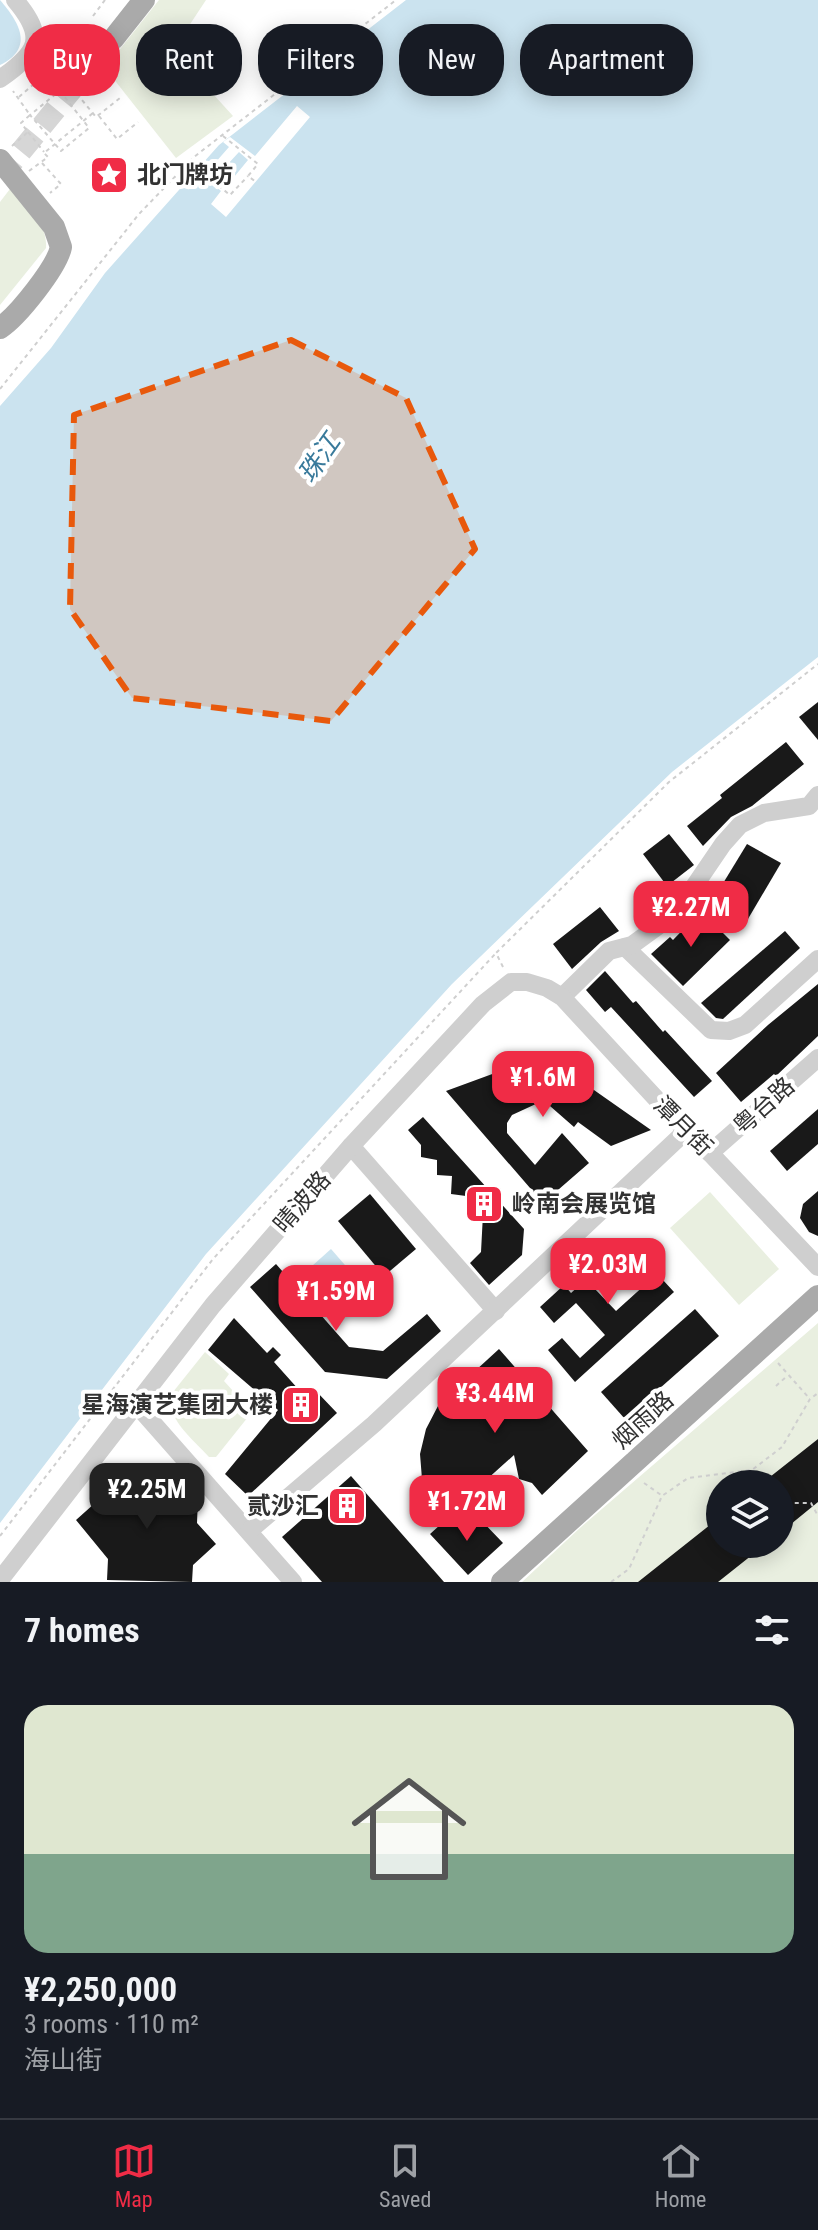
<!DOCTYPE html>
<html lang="en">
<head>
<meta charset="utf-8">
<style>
	:root { --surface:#171b24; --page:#20242c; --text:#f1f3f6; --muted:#9ea1a6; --line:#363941; --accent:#f02c46 }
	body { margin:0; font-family:"Roboto Condensed","Noto Sans SC",sans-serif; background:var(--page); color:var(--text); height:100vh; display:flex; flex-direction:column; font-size:30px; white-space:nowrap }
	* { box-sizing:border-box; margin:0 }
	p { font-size:26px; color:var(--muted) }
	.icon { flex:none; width:44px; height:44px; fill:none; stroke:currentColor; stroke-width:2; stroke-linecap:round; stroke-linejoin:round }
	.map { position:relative; height:1582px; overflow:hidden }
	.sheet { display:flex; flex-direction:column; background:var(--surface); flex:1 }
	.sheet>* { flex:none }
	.hud { position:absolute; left:24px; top:24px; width:770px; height:72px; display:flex; gap:16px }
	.buttons { position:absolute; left:706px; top:1470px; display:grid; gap:16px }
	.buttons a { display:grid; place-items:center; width:88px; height:88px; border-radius:50%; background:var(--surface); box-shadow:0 4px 20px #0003; font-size:40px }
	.price { position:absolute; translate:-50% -68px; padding:0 18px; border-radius:16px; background:var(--accent); color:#fff; font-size:26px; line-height:52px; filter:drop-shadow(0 2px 4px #0008) }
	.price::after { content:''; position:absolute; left:50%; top:48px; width:24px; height:18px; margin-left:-12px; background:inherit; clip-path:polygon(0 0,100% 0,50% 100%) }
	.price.on { background:#222; color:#fff }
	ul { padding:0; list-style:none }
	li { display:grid; align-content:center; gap:16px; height:424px; padding:0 24px }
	li span { display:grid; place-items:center; height:248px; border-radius:24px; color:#555 }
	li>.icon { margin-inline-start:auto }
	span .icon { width:144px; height:144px; fill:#fffc; stroke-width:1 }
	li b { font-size:34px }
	h2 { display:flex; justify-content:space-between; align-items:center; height:96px; padding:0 24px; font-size:34px }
	.pill { padding:0 28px; border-radius:32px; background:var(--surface); box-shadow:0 4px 20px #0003; font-size:28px; line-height:72px }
	.pill.on { background:var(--accent); color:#fff }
	.tab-bar { display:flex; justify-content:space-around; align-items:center; height:112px; border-top:2px solid var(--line); background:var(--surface); font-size:22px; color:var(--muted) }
	.tab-bar a { display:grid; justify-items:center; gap:4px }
	.tab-bar .on { color:var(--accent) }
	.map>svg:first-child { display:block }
	.green { fill:#e9efe0; fill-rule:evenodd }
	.water { fill:#cbe3ef }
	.pier { fill:#fff; fill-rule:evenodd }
	.building { fill:#191919; fill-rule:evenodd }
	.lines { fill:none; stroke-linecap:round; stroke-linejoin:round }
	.major-tunnel { stroke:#d6d6d6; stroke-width:22; stroke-dasharray:22 11; stroke-linecap:butt }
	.path { stroke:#cfcfcf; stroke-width:2; stroke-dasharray:4 4; stroke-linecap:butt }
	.minor { stroke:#cfcfcf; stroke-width:18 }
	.major { stroke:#aaa; stroke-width:22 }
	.marked { fill:#e8590c; fill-opacity:0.2; stroke:#e8590c; stroke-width:6; stroke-dasharray:16 10; stroke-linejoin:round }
	.labels { text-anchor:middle; stroke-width:8; stroke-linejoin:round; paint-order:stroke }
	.poi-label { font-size:24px; font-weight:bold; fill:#323232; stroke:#fff; text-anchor:start }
	.street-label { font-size:24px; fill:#323232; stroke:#fff }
	.water-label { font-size:26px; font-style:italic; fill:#397a9b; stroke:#fff }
</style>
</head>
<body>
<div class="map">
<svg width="818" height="1582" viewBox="0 0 818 1582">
	<rect width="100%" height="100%" fill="#fff"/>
	<g class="green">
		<path d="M 159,0 L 206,0 L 173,50 L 233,116 L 176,158 L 105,68 Z"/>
		<path d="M 13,185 C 27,204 48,224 46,248 L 0,305 L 0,202 Z"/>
		<path d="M 710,1192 L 779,1269 L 739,1305 L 670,1228 Z"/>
		<path d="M 818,1323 L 818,1582 L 522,1582 L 581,1527 ZM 720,1484 L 780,1484 L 780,1544 L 720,1544 Z"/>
		<path d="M 205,1352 L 229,1374 L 224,1381 L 252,1412 L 216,1457 L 209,1457 C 194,1440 162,1416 173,1392 Z"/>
	</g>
	<g class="water">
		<path d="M 0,0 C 19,22 35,48 0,65 Z"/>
		<path d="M 406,0 L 818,0 L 818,657 L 672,772 L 452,984 L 206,1254 L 0,1523 L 0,406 L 51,348 L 105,273 L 219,145 Z"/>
		<path d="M 331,1249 L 358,1280 L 339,1297 L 312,1266 Z"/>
	</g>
	<path class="pier" d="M 297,106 L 310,117 L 226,217 L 211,204 L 221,191 L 211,182 L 205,186 L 192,174 L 199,167 L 207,172 L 229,147 L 223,142 L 230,137 L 255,156 ZM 239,152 L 248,160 L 225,188 L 215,178 Z"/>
	<g class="building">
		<path d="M 818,702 L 818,740 L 799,717 Z"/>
		<path d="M 786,742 L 804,764 L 752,806 L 731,817 L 703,846 L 687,826 L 722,798 L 720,795 Z"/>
		<path d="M 669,834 L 694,865 L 667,886 L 643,854 Z"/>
		<path d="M 747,844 L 781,863 L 745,924 L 711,903 Z"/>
		<path d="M 600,907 L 619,931 L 601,942 L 572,969 L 553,944 Z"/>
		<path d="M 701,911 L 730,940 L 683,986 L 651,954 L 670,937 L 673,940 Z"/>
		<path d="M 785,931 L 800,948 L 723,1019 L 716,1018 L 701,1003 Z"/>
		<path d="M 605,971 L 633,1003 L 636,1001 L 663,1032 L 665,1030 L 712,1081 L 694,1097 L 611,1007 L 605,1012 L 586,990 Z"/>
		<path d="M 818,984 L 818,1036 L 776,1076 L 774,1074 L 741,1102 L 716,1073 L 768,1025 Z"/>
		<path d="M 528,1061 L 545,1062 L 564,1069 L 651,1130 L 611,1146 L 578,1122 L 574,1127 L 550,1106 L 538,1103 L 512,1115 L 507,1123 L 507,1133 L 535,1165 L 562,1133 L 589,1163 L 543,1203 L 446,1091 Z"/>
		<path d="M 818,1109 L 818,1144 L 787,1171 L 770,1151 Z"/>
		<path d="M 423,1117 L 524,1229 L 522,1255 L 489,1285 L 470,1263 L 481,1252 L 483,1214 L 466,1213 L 466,1196 L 451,1194 L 452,1176 L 437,1175 L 437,1160 L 421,1157 L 421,1145 L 408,1130 Z"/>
		<path d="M 818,1191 L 818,1236 L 809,1232 L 800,1218 L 803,1204 Z"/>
		<path d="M 370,1194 L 416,1249 L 384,1276 L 338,1221 Z"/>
		<path d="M 628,1242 L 674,1292 L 575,1382 L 548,1350 L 562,1338 L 580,1358 L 605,1335 L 576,1303 L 554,1323 L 540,1307 L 564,1285 L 571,1293 ZM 626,1259 L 647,1283 L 616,1311 L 594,1288 Z"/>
		<path d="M 276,1264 L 349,1347 L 383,1351 L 427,1314 L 441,1331 L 387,1379 L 325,1372 L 250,1287 Z"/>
		<path d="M 695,1309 L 719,1336 L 625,1419 L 601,1392 Z"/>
		<path d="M 234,1318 L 267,1353 L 273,1347 L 281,1355 L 274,1362 L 308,1400 L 317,1392 L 337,1413 L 248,1496 L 225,1474 L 278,1410 L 208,1350 Z"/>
		<path d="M 499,1349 L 588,1451 L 542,1495 L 532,1483 L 519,1479 L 514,1455 L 455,1508 L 443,1494 L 429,1497 L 422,1479 L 420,1454 L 426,1429 L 439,1404 Z"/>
		<path d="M 818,1439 L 818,1502 L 780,1533 L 780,1484 L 761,1484 Z"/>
		<path d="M 132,1474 L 147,1474 L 157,1479 L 175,1496 L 198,1497 L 197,1523 L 216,1544 L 193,1565 L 192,1582 L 107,1580 L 108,1559 L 76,1520 L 123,1478 Z"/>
		<path d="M 351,1476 L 444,1582 L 322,1582 L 282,1537 Z"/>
		<path d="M 450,1516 L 464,1532 L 479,1518 L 503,1543 L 468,1575 L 430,1534 Z"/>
		<path d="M 720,1517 L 720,1544 L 766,1544 L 718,1582 L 638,1582 Z"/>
	</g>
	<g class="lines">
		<path class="major-tunnel" d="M 0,177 L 114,38"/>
		<g class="path">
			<path d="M 93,16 L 105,0"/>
			<path d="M 60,91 L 89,128 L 61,151 L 30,115 L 57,93 L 69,83 L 76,93 L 101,73"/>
			<path d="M 77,94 L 96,117 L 120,98"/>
			<path d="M 19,97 L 43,76 L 56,92"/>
			<path d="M 99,116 L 117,139 L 138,122"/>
			<path d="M 28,132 L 44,152"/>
			<path d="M 223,136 L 258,164 L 248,176 L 256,182"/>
			<path d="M 12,146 L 28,132 L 21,123 L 30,115 L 13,91"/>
			<path d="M 42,163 L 61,184 L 50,193"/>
			<path d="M 187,165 L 204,179 L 208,177 L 230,195 L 248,176"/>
			<path d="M 29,171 L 48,157 L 44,153 L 93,113"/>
			<path d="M 0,389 L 139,214 L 194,157 L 396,0"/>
			<path d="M 503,967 L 496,953 L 669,782 L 818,664"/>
			<path d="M 778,1363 L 809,1398"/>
			<path d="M 776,1386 L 787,1376"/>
			<path d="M 753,1471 L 761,1484"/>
			<path d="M 644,1483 L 661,1495"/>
			<path d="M 780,1500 L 783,1503 L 811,1503 L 818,1516"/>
			<path d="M 0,1536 L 213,1259 L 496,953"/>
			<path d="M 611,1582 L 629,1569 L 662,1496 L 688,1478 L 752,1470 L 782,1447 L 810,1399 L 818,1393"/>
		</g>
		<g class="minor">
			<path d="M 0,79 C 38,52 47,38 15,0"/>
			<path d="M 625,947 L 711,1030 L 729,1031 L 745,1025 L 818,959"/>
			<path d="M 562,997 L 609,951 L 632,945 L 676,913 L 723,844 L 740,825 L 764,813 L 809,806 L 818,795"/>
			<path d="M 351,1146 L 496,1311"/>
			<path d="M 710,1153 L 818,1058"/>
			<path d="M 136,1404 L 293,1582"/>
			<path d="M 249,1531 L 374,1424 L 686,1131"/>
			<path d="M 0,1580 L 213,1305 L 351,1146 L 483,1004 L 511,982 L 527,982 L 547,988 L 562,997 L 686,1131 L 710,1153 L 818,1267"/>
		</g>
		<g class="major">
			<path d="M 114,38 L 144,0"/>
			<path d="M 0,160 L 54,227 L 61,247 C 57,267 18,316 0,328"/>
			<path d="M 502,1582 L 818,1296"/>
		</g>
	</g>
	<path class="marked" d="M 291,340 L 406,398 L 475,549 L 331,721 L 132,698 L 70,609 L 74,415 Z"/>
	<defs>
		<g id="sight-square" transform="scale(2)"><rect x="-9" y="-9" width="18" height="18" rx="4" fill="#f02c46" stroke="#fff"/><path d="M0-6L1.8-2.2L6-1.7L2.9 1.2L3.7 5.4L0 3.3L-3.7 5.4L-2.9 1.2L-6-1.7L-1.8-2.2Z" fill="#fff"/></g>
		<g id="building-square" transform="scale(2)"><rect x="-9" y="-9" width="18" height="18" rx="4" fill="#f02c46" stroke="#fff"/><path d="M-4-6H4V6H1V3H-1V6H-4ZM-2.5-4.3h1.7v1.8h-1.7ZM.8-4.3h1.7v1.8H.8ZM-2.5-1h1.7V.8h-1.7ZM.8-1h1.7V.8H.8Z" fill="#fff"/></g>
	</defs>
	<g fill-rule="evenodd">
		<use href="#sight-square" x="109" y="175"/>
		<use href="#building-square" x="484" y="1204"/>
		<use href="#building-square" x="301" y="1405"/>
		<use href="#building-square" x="347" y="1506"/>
	</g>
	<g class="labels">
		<g class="poi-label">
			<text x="137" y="183">北门牌坊</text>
			<text x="512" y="1212">岭南会展览馆</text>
			<text x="273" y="1413" text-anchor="end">星海演艺集团大楼</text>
			<text x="319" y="1514" text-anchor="end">贰沙汇</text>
		</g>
		<g class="street-label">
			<text transform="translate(764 1106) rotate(-42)" y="8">粤台路</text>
			<text transform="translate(683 1126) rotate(45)" y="8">潭月街</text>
			<text transform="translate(302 1202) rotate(-49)" y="8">晴波路</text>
			<text transform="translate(643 1420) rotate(-42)" y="8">烟雨路</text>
		</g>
		<g class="water-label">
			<text transform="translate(319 458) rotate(-55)" y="9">珠江</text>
		</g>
	</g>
</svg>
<div class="buttons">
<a><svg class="icon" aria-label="layers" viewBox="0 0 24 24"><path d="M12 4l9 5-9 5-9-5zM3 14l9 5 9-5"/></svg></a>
</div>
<b class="price" style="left:691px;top:949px">¥2.27M</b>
<b class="price" style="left:543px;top:1119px">¥1.6M</b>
<b class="price" style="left:608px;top:1306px">¥2.03M</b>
<b class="price" style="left:336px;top:1333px">¥1.59M</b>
<b class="price" style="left:495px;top:1435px">¥3.44M</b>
<b class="price on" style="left:147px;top:1531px">¥2.25M</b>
<b class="price" style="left:467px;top:1543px">¥1.72M</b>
<div class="hud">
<a class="pill on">Buy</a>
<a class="pill">Rent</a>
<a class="pill">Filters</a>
<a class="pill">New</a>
<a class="pill">Apartment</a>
</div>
</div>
<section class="sheet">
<h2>7 homes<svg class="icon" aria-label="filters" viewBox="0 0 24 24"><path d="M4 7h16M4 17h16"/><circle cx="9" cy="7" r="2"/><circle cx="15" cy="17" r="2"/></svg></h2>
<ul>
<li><span style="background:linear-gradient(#dfe7d0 60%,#7fa58c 0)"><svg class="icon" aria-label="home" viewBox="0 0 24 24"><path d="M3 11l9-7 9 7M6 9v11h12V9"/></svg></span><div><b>¥2,250,000</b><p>3 rooms · 110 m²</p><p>海山街</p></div></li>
</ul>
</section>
<nav class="tab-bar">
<a class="on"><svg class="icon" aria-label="map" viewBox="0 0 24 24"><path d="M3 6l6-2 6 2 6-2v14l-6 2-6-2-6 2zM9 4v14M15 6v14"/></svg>Map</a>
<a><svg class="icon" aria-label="saved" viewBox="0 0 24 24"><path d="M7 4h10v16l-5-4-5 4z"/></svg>Saved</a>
<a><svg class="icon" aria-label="home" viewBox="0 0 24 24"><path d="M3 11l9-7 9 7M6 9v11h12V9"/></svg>Home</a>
</nav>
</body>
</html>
